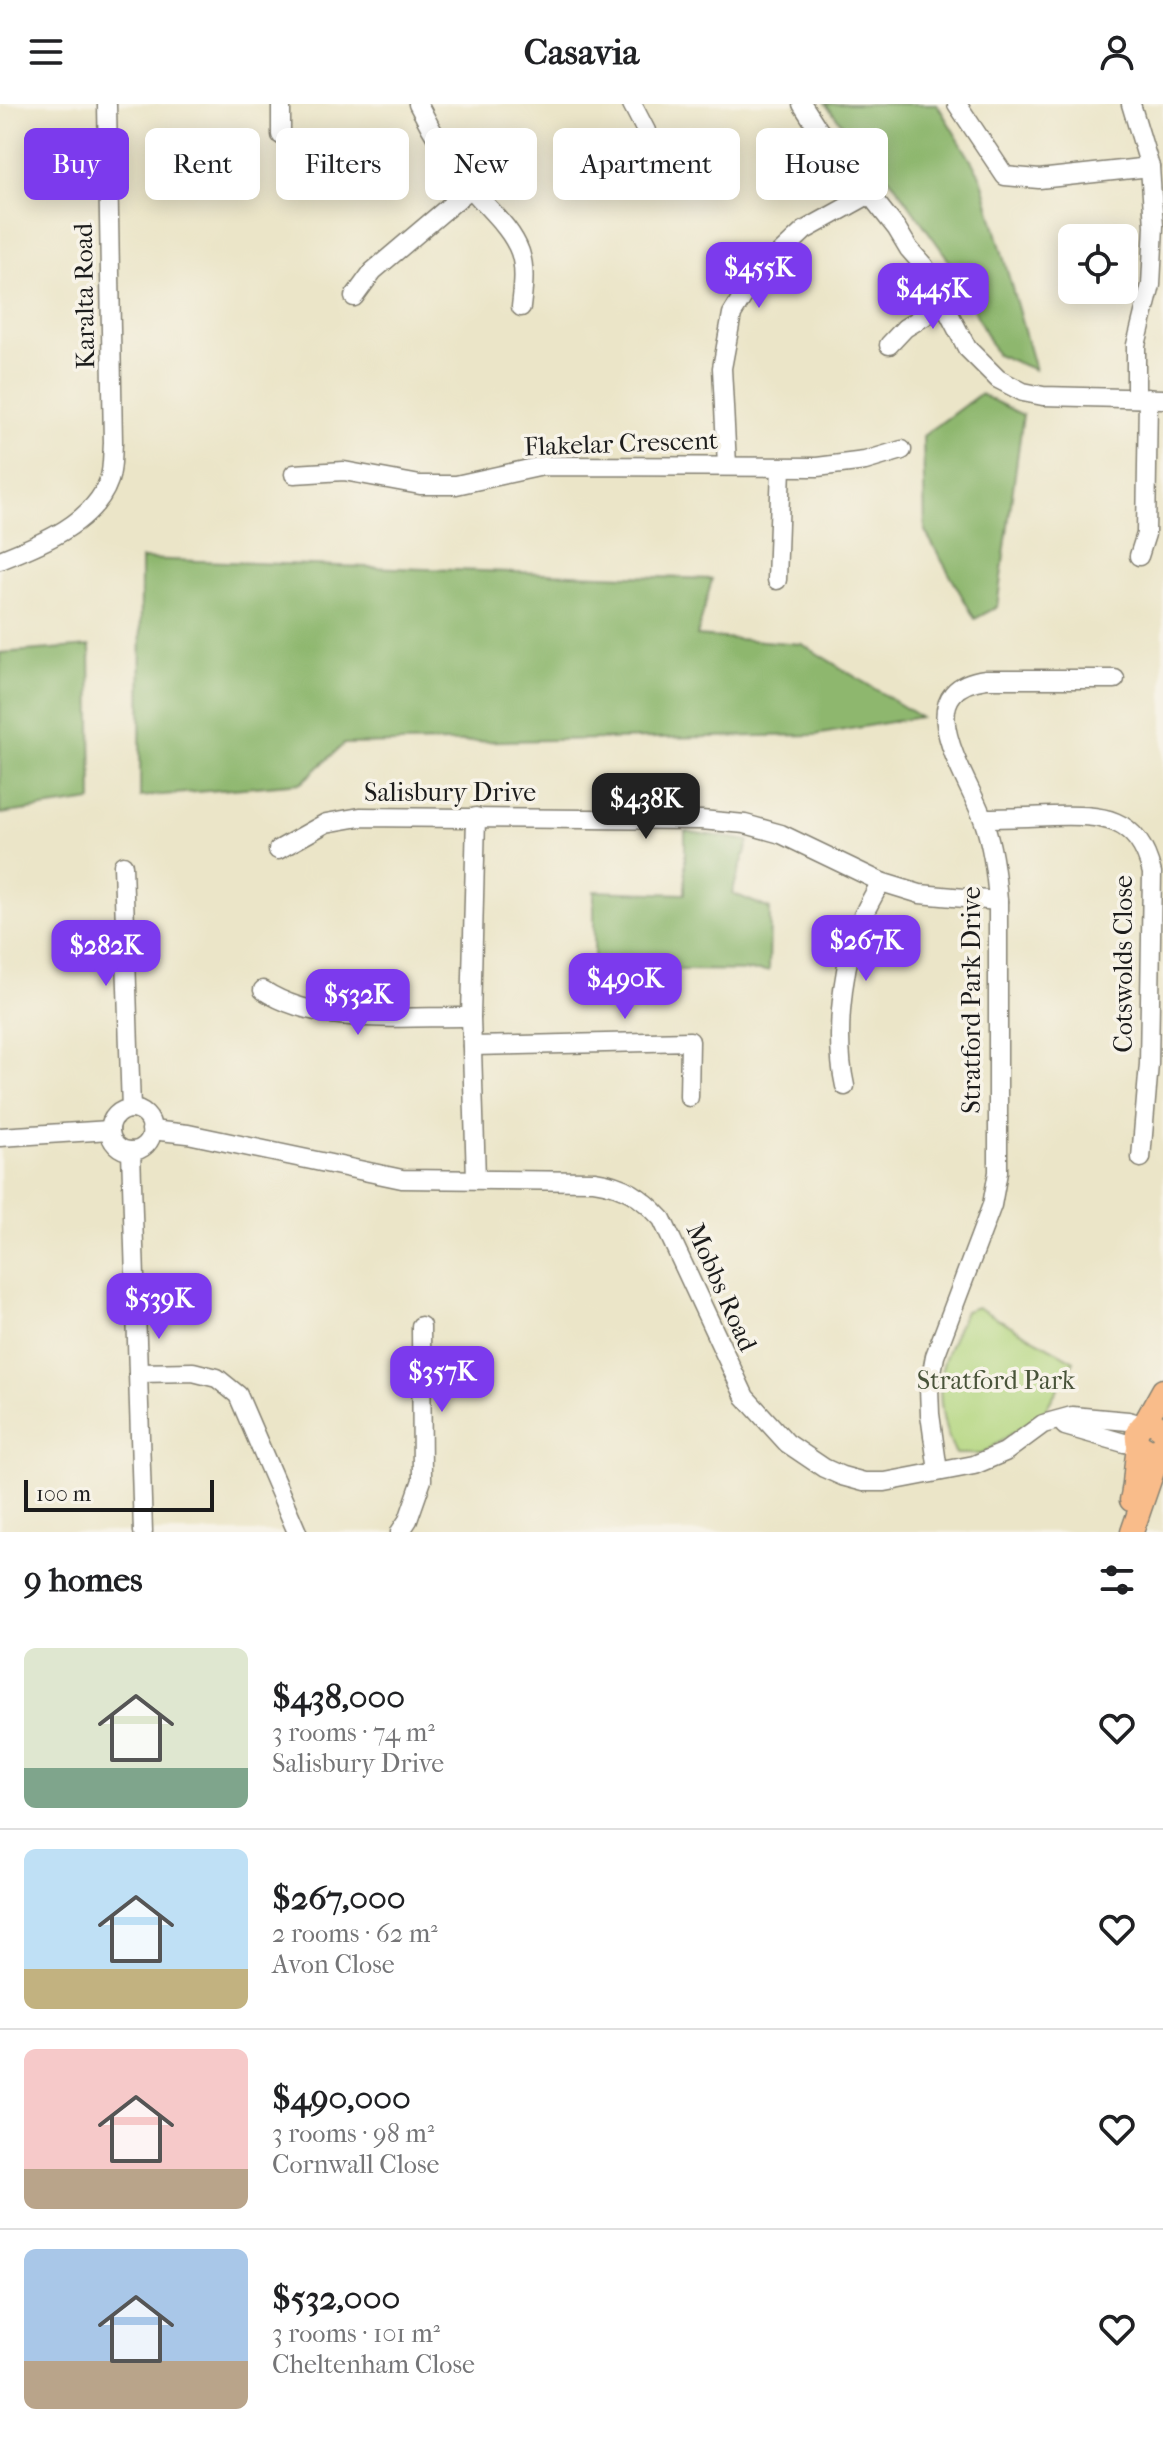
<!DOCTYPE html>
<html lang="en">
<head>
<meta charset="utf-8">
<style>
	:root { --surface:#fff; --page:#f6f6f6; --text:#202124; --muted:#757577; --line:#e0e0e0; --accent:#7c3aed }
	body { margin:0; font-family:"IM FELL French Canon",serif; background:var(--page); color:var(--text); height:100vh; display:flex; flex-direction:column; font-size:30px; white-space:nowrap }
	* { box-sizing:border-box; margin:0 }
	p { font-size:26px; color:var(--muted) }
	.icon { flex:none; width:44px; height:44px; fill:none; stroke:currentColor; stroke-width:2; stroke-linecap:round; stroke-linejoin:round }
	.map { position:relative; height:1428px; overflow:hidden }
	.panel { display:flex; flex-direction:column; background:var(--surface); flex:1 }
	.panel>* { flex:none }
	.hud { position:absolute; left:24px; top:24px; width:1116px; height:72px; display:flex; gap:16px }
	.controls { position:absolute; left:1058px; top:120px; display:grid; gap:16px }
	.controls a { display:grid; place-items:center; width:80px; height:80px; border-radius:12px; background:var(--surface); box-shadow:0 4px 20px #0003; font-size:40px }
	.scale { position:absolute; left:24px; bottom:20px; width:190px; box-sizing:border-box; padding-left:8px; border:4px solid #1c1c1c; border-top:0; font-size:22px; line-height:28px; white-space:nowrap; color:#1c1c1c; -webkit-text-stroke:6px #f7f3e8; paint-order:stroke }
	.price { position:absolute; translate:-50% -68px; padding:0 18px; border-radius:16px; background:var(--accent); color:#fff; font-size:26px; line-height:52px; filter:drop-shadow(0 2px 4px #0008) }
	.price::after { content:''; position:absolute; left:50%; top:48px; width:24px; height:18px; margin-left:-12px; background:inherit; clip-path:polygon(0 0,100% 0,50% 100%) }
	.price.current { background:#222; color:#fff }
	ul { padding:0; list-style:none }
	li { display:flex; align-items:center; gap:24px; height:200px; padding:0 24px }
	li+li { border-top:2px solid var(--line) }
	li span { display:grid; place-items:center; flex:none; width:224px; height:160px; border-radius:12px; color:#555 }
	li>.icon { margin-inline-start:auto }
	span .icon { width:96px; height:96px; fill:#fffc; stroke-width:1 }
	li b { font-size:34px }
	h2 { display:flex; justify-content:space-between; align-items:center; height:96px; padding:0 24px; font-size:34px }
	.chip { padding:0 28px; border-radius:12px; background:var(--surface); box-shadow:0 4px 20px #0003; font-size:28px; line-height:72px }
	.chip.current { background:var(--accent); color:#fff }
	header { display:flex; justify-content:space-between; align-items:center; height:104px; padding:0 24px; background:var(--surface); font-size:36px; font-weight:700 }
	.map>svg:first-child { display:block }
	.green { fill:#b3d67f; stroke:#68794e; stroke-width:2 }
	.forest { fill:#8eb76e; stroke:#556a45; stroke-width:2 }
	.lines { fill:none; stroke-linecap:round; stroke-linejoin:round }
	.minor-casing { stroke:#848072; stroke-width:21 }
	.major-casing { stroke:#848072; stroke-width:25 }
	.minor { stroke:#fff; stroke-width:18 }
	.major { stroke:#f9bc8a; stroke-width:22 }
	.labels { text-anchor:middle; stroke-width:7; stroke-linejoin:round; paint-order:stroke }
	.street-label { font-size:26px; fill:#1c1c1c; stroke:#f7f3e8 }
	.park-label { font-size:26px; fill:#49543a; stroke:#f7f3e8 }
</style>
</head>
<body>
<header><svg class="icon" aria-label="menu" viewBox="0 0 24 24"><path d="M4 6h16M4 12h16M4 18h16"/></svg>Casavia<svg class="icon" aria-label="person" viewBox="0 0 24 24"><circle cx="12" cy="8" r="4"/><path d="M4 21q1-7 8-7t8 7"/></svg></header>
<div class="map">
<svg width="1163" height="1428" viewBox="0 0 1163 1428">
	<rect width="100%" height="100%" fill="#f7f3e8"/>
	<filter id="ink" filterUnits="userSpaceOnUse"><feTurbulence type="fractalNoise" baseFrequency=".0125" numOctaves="2"/><feDisplacementMap in="SourceGraphic" scale="16" xChannelSelector="R" yChannelSelector="G"/><feConvolveMatrix kernelMatrix="1 2 1 2 8 2 1 2 1" color-interpolation-filters="sRGB"/></filter>
	<filter id="wash" filterUnits="userSpaceOnUse"><feTurbulence type="fractalNoise" baseFrequency=".006" numOctaves="4" result="noise"/><feDisplacementMap in="SourceGraphic" scale="32" xChannelSelector="R" yChannelSelector="G"/><feGaussianBlur stdDeviation="1.8" result="paint"/><feColorMatrix in="noise" values="0 0 0 0 0 0 0 0 0 0 0 0 0 0 0 0 0 1.4 0 .05"/><feComposite in="paint" operator="in"/></filter>
	<g filter="url(#wash)">
		<rect width="100%" height="100%" fill="#ebe5c8"/>
		<path class="green" d="M 977,1203 L 1074,1257 L 1044,1308 L 982,1350 L 956,1350 C 943,1327 937,1292 942,1265 C 946,1246 958,1225 965,1207 Z"/>
		<g class="forest">
			<path d="M 825,0 L 937,0 L 981,73 L 1035,266 L 996,250 L 946,152 L 895,81 Z"/>
			<path d="M 980,290 L 1023,311 L 997,503 L 975,515 L 925,427 L 923,332 Z"/>
			<path d="M 141,455 L 712,475 L 697,532 L 802,540 L 920,613 L 815,631 L 344,640 L 301,679 L 140,693 Z"/>
			<path d="M 90,542 L 92,697 L 0,710 L 0,549 Z"/>
			<path d="M 685,727 L 749,737 L 732,789 L 770,805 L 769,867 L 594,865 L 594,787 L 685,790 Z"/>
		</g>
	</g>
	<g filter="url(#ink)">
		<g class="lines">
			<g class="minor-casing">
				<g id="minor">
					<path d="M 281,0 L 281,31"/>
					<path d="M 418,0 C 433,30 450,58 471,84 C 487,104 511,123 520,148 C 526,166 523,185 521,203"/>
					<path d="M 632,0 L 646,27 L 650,47"/>
					<path d="M 802,0 L 818,25 L 897,125 L 909,145 L 924,162 L 967,244 L 998,275 L 1023,288 L 1043,292 L 1163,295"/>
					<path d="M 957,0 L 1005,72 L 1039,75 L 1150,63"/>
					<path d="M 1131,0 L 1150,63 L 1154,122 L 1151,181 L 1136,241 L 1136,294"/>
					<path d="M 354,193 L 373,167 L 471,84"/>
					<path d="M 889,241 L 905,224 L 943,201"/>
					<path d="M 727,361 L 722,264 L 732,210 L 755,173 L 805,126 L 870,90"/>
					<path d="M 294,370 L 344,367 L 420,381 L 456,381 L 543,362 L 817,363 L 865,357 L 902,346"/>
					<path d="M 1139,452 L 1146,430 L 1148,294"/>
					<path d="M 0,456 C 38,441 94,420 109,376 C 113,365 112,351 113,339 L 107,0"/>
					<path d="M 777,476 L 781,363"/>
					<path d="M 983,714 C 1006,714 1029,713 1052,712 C 1102,711 1138,711 1152,769 L 1149,960 L 1141,1054"/>
					<path d="M 278,746 L 326,719 L 360,713 L 701,716 L 745,720 L 781,730 L 881,778 L 920,790 L 998,797"/>
					<path d="M 123,761 L 131,1005"/>
					<path d="M 263,886 C 319,923 405,912 471,913"/>
					<path d="M 472,942 L 690,937 L 689,993"/>
					<path d="M 845,982 C 835,938 841,871 856,828 C 862,811 872,794 881,778"/>
					<circle cx="131" cy="1026" r="21"/>
					<path d="M 151,1026 L 188,1030 L 402,1075 L 594,1077 C 624,1081 642,1093 662,1115 L 745,1293 L 787,1339 L 824,1364 L 842,1372 L 864,1378 L 885,1378 L 974,1361 L 1005,1348 L 1043,1320 L 1072,1312 L 1128,1317 L 1142,1321"/>
					<path d="M 0,1033 L 110,1026"/>
					<path d="M 131,1047 L 143,1428"/>
					<path d="M 476,1075 L 471,913 L 476,713"/>
					<path d="M 139,1269 L 193,1268 L 217,1274 L 238,1291 L 297,1428"/>
					<path d="M 1061,1317 L 1065,1322 L 1124,1339 L 1138,1340"/>
					<path d="M 938,1367 L 930,1310 L 929,1284 L 935,1252 L 992,1101 L 998,1068 L 998,797 C 996,770 993,744 984,718 C 971,677 903,586 986,575 L 1115,575"/>
					<path d="M 400,1428 L 408,1416 L 422,1376 L 421,1222"/>
				</g>
			</g>
			<g class="major-casing">
				<g id="major">
					<path d="M 1144,1320 L 1163,1286"/>
					<path d="M 1150,1347 L 1138,1340 C 1134,1328 1140,1319 1152,1318 L 1163,1326"/>
					<path d="M 1131,1396 C 1136,1378 1134,1359 1139,1341"/>
					<path d="M 1132,1428 L 1162,1341"/>
				</g>
			</g>
			<use href="#minor" class="minor"/>
			<use href="#major" class="major"/>
		</g>
	</g>
	<g class="labels">
		<g class="street-label">
			<text transform="translate(84 192) rotate(-91)" y="9">Karalta Road</text>
			<text transform="translate(621 339) rotate(-2)" y="9">Flakelar Crescent</text>
			<text x="450" y="697">Salisbury Drive</text>
			<text transform="translate(1123 860) rotate(-90)" y="9">Cotswolds Close</text>
			<text transform="translate(971 896) rotate(-90)" y="9">Stratford Park Drive</text>
			<text transform="translate(722 1183) rotate(66)" y="9">Mobbs Road</text>
		</g>
		<g class="park-label">
			<text x="996" y="1285">Stratford Park</text>
		</g>
	</g>
</svg>
<div class="controls">
<a><svg class="icon" aria-label="locate" viewBox="0 0 24 24"><circle cx="12" cy="12" r="6"/><path d="M12 2v4M12 18v4M2 12h4M18 12h4"/></svg></a>
</div>
<div class="scale">100 m</div>
<b class="price" style="left:759px;top:206px">$455K</b>
<b class="price" style="left:933px;top:227px">$445K</b>
<b class="price current" style="left:646px;top:737px">$438K</b>
<b class="price" style="left:866px;top:879px">$267K</b>
<b class="price" style="left:106px;top:884px">$282K</b>
<b class="price" style="left:625px;top:917px">$490K</b>
<b class="price" style="left:358px;top:933px">$532K</b>
<b class="price" style="left:159px;top:1237px">$539K</b>
<b class="price" style="left:442px;top:1310px">$357K</b>
<div class="hud">
<a class="chip current">Buy</a>
<a class="chip">Rent</a>
<a class="chip">Filters</a>
<a class="chip">New</a>
<a class="chip">Apartment</a>
<a class="chip">House</a>
</div>
</div>
<section class="panel">
<h2>9 homes<svg class="icon" aria-label="filters" viewBox="0 0 24 24"><path d="M4 7h16M4 17h16"/><circle cx="9" cy="7" r="2"/><circle cx="15" cy="17" r="2"/></svg></h2>
<ul>
<li><span style="background:linear-gradient(#dfe7d0 75%,#7fa58c 0)"><svg class="icon" aria-label="home" viewBox="0 0 24 24"><path d="M3 11l9-7 9 7M6 9v11h12V9"/></svg></span><div><b>$438,000</b><p>3 rooms · 74 m²</p><p>Salisbury Drive</p></div><svg class="icon" aria-label="heart" viewBox="0 0 24 24"><path d="M12 20l-8-8c-3-5 5-10 8-4 3-6 11-1 8 4z"/></svg></li>
<li><span style="background:linear-gradient(#bfe0f5 75%,#c2b280 0)"><svg class="icon" aria-label="home" viewBox="0 0 24 24"><path d="M3 11l9-7 9 7M6 9v11h12V9"/></svg></span><div><b>$267,000</b><p>2 rooms · 62 m²</p><p>Avon Close</p></div><svg class="icon" aria-label="heart" viewBox="0 0 24 24"><path d="M12 20l-8-8c-3-5 5-10 8-4 3-6 11-1 8 4z"/></svg></li>
<li><span style="background:linear-gradient(#f6c9c9 75%,#b9a48a 0)"><svg class="icon" aria-label="home" viewBox="0 0 24 24"><path d="M3 11l9-7 9 7M6 9v11h12V9"/></svg></span><div><b>$490,000</b><p>3 rooms · 98 m²</p><p>Cornwall Close</p></div><svg class="icon" aria-label="heart" viewBox="0 0 24 24"><path d="M12 20l-8-8c-3-5 5-10 8-4 3-6 11-1 8 4z"/></svg></li>
<li><span style="background:linear-gradient(#a9c7e8 70%,#b9a48a 0)"><svg class="icon" aria-label="home" viewBox="0 0 24 24"><path d="M3 11l9-7 9 7M6 9v11h12V9"/></svg></span><div><b>$532,000</b><p>3 rooms · 101 m²</p><p>Cheltenham Close</p></div><svg class="icon" aria-label="heart" viewBox="0 0 24 24"><path d="M12 20l-8-8c-3-5 5-10 8-4 3-6 11-1 8 4z"/></svg></li>
</ul>
</section>
</body>
</html>
